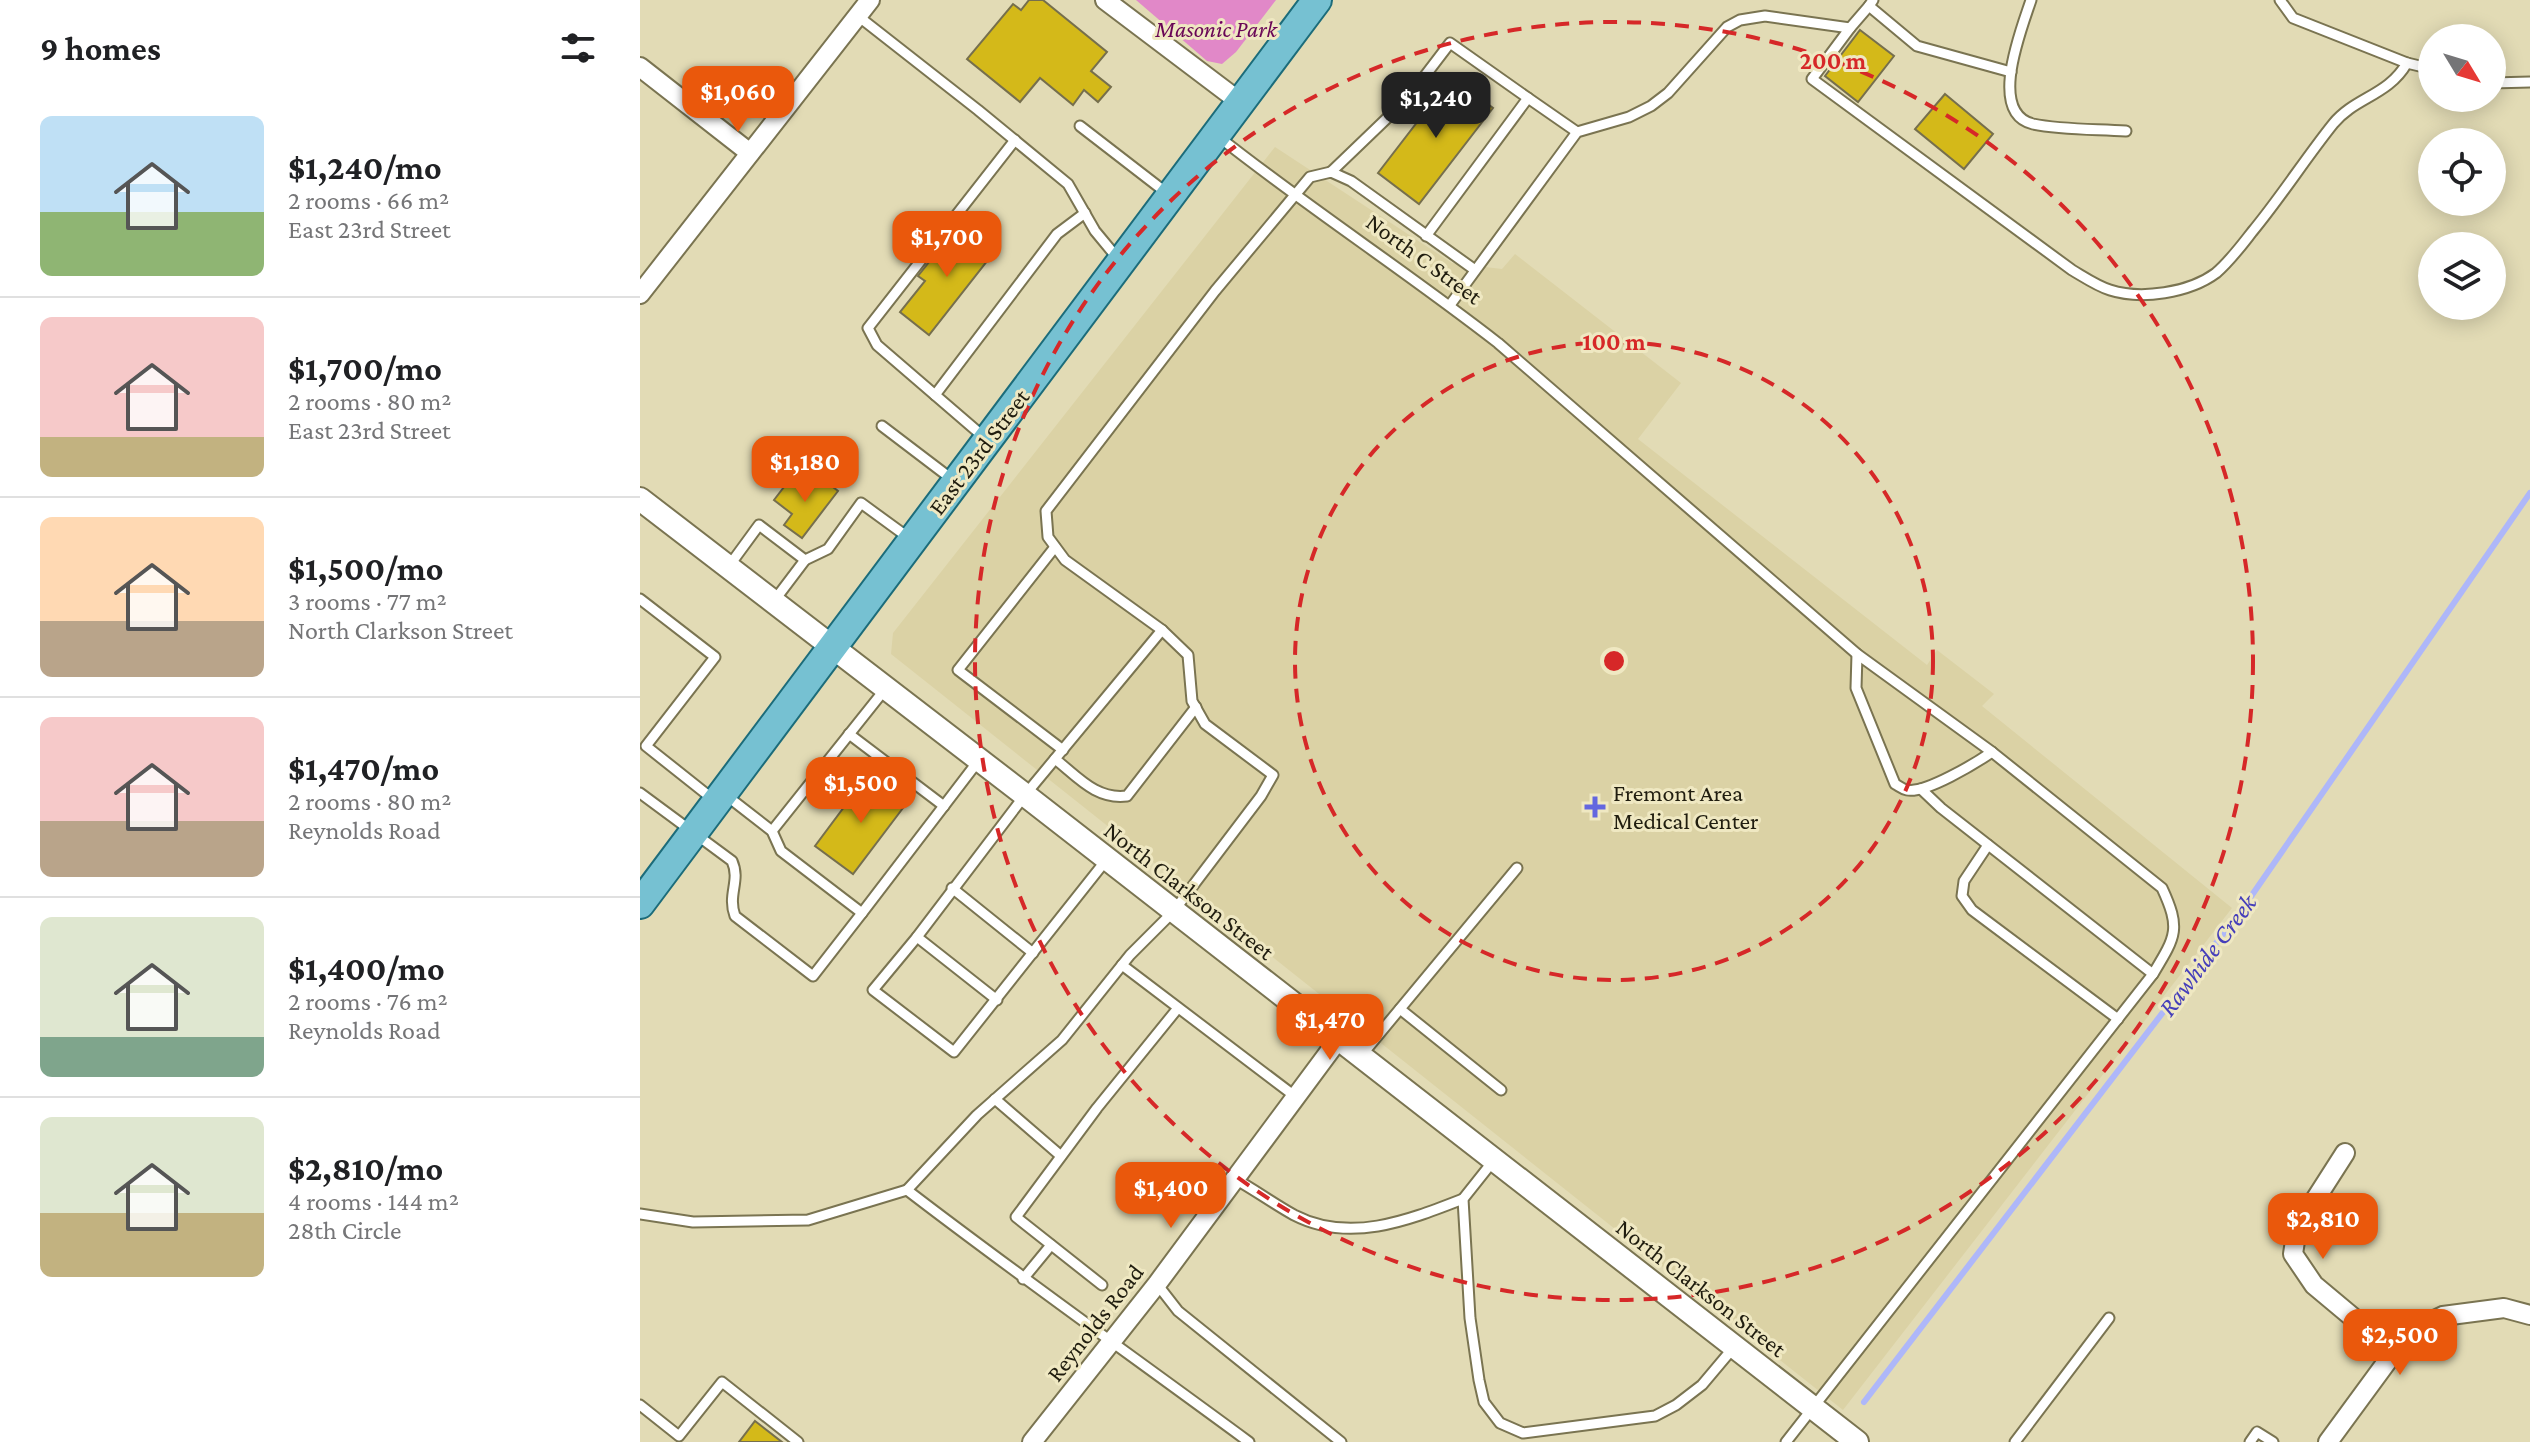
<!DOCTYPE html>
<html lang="en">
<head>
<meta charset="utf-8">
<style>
	:root { --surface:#fff; --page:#f2f2f2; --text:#202124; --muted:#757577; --line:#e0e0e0; --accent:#ea580c }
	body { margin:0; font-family:"Crimson Pro",serif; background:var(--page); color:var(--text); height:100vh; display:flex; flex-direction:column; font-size:30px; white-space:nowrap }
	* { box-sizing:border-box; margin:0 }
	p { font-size:26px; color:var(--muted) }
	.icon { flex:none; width:44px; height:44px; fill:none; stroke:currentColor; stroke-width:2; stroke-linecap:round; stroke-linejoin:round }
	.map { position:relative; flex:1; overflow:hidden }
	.drawer { display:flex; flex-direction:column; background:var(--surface); width:640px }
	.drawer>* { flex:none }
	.needle { width:52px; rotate:128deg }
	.controls { position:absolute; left:1778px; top:24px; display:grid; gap:16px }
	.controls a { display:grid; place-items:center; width:88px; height:88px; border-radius:50%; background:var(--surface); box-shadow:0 4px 20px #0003; font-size:40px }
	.price { position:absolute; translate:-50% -68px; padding:0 18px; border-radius:16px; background:var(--accent); color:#fff; font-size:26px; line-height:52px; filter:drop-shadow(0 2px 4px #0008) }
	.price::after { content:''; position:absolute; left:50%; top:48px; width:24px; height:18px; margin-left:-12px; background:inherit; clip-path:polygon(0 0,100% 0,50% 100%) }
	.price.on { background:#222; color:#fff }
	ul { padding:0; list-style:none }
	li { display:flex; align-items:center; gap:24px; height:200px; padding:0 40px }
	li+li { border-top:2px solid var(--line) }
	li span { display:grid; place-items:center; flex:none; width:224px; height:160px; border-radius:12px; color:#555 }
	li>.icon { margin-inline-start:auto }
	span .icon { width:96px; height:96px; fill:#fffc; stroke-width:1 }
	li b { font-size:34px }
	h2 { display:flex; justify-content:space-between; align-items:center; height:96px; padding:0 40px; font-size:34px }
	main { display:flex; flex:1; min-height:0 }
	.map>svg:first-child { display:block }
	.built { fill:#dbd2a5 }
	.green { fill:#e188c8 }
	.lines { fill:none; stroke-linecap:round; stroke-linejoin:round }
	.stream { stroke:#aeb7f9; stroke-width:6 }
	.building { fill:#d4b919; stroke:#766f4d; stroke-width:2 }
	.service-casing { stroke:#7a7451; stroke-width:13 }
	.minor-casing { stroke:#7a7451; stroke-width:22 }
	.tertiary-casing { stroke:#7a7451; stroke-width:26 }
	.primary-casing { stroke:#1c6c7a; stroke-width:32 }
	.service { stroke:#fff; stroke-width:9 }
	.minor { stroke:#fff; stroke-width:18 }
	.tertiary { stroke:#fff; stroke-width:22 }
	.primary { stroke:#76c1d2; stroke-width:28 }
	.ring { fill:none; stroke:#d62828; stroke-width:4; stroke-dasharray:14 10 }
	.poi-dot { fill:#6366df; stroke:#efe8c2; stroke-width:3 }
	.labels { text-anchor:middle; stroke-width:6; stroke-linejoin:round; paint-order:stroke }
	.park-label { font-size:24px; font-style:italic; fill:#690656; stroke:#efe8c2 }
	.street-label { font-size:24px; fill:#201d0f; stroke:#efe8c2 }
	.poi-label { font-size:24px; fill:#201d0f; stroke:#efe8c2; text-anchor:start }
	.water-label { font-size:26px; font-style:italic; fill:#453eba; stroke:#efe8c2 }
	.centre { fill:#d62828; stroke:#efe8c2; stroke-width:4 }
	.ring-label { font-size:24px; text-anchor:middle; font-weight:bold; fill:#d62828; stroke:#efe8c2; stroke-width:6; stroke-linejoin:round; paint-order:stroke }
</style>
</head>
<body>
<main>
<section class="drawer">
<h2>9 homes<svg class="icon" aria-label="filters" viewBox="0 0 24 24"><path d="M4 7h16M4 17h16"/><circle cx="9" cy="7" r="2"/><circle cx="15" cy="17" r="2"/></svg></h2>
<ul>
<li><span style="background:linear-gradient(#bfe0f5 60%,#8fb573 0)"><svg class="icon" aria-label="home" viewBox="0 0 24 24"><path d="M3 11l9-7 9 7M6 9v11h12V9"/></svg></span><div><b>$1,240/mo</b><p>2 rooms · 66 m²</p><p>East 23rd Street</p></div></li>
<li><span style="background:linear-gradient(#f6c9c9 75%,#c2b280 0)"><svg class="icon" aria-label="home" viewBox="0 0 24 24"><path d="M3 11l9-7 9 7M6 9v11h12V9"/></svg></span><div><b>$1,700/mo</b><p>2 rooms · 80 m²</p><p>East 23rd Street</p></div></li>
<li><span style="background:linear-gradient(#ffd9b3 65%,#b9a48a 0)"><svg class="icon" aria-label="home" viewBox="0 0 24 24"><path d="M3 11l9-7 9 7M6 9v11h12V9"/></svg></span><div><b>$1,500/mo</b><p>3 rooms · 77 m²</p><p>North Clarkson Street</p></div></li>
<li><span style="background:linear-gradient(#f6c9c9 65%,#b9a48a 0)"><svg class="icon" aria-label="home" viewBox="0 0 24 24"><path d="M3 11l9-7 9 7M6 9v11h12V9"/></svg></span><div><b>$1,470/mo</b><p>2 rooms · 80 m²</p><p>Reynolds Road</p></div></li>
<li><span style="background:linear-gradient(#dfe7d0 75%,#7fa58c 0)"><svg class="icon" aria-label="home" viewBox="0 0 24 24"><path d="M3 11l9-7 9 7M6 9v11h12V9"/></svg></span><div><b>$1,400/mo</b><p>2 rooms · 76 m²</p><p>Reynolds Road</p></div></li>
<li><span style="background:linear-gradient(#dfe7d0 60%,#c2b280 0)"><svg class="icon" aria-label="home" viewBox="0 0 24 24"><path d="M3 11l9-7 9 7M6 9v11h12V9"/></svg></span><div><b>$2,810/mo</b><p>4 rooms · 144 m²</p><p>28th Circle</p></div></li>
</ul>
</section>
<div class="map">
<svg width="1890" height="1442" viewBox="0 0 1890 1442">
	<rect width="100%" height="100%" fill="#e2dbb5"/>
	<path class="built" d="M 635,147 L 812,263 L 862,269 L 875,254 L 1041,383 L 998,439 L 1287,665 L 1297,650 L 1354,694 L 1342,706 L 1592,908 L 1203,1410 L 251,654 L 253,633 Z"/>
	<path class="green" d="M 496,0 L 636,0 L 596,52 L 582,64 L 567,61 Z"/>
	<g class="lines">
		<path class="stream" d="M 1224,1402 L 1603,908 L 1890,493"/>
	</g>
	<g class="building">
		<path d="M 389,0 L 403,0 L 467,52 L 451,71 L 471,87 L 458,102 L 444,90 L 433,105 L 400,78 L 380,102 L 327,59 L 373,4 L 381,10 Z"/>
		<path d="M 1220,30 L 1254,56 L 1218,102 L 1185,76 Z"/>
		<path d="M 812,77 L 853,108 L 779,204 L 738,173 Z"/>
		<path d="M 1305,94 L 1353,134 L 1324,169 L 1275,129 Z"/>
		<path d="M 325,227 L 355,251 L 289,335 L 260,312 L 285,281 L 278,276 L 313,232 L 318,236 Z"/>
		<path d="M 180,477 L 198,491 L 162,538 L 144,525 L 152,514 L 134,500 L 151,478 L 169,491 Z"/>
		<path d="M 228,775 L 266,804 L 213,874 L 175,846 Z"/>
		<path d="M 115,1421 L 142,1442 L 99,1442 Z"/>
	</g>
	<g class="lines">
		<g class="service-casing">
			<g id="service">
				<path d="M 1233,0 L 1229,6 L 1277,46 L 1371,72"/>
				<path d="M 1391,0 C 1382,28 1347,113 1393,124 C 1422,130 1456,129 1486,131"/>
				<path d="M 1640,0 L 1653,18 L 1767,63 L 1792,69"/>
				<path d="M 218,16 L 338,110 L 428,184 L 455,231 L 479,260"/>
				<path d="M 1210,28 L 1229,6"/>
				<path d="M 1852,83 L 1890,82"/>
				<path d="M 440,126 L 528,194"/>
				<path d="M 579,137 C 670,209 767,272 858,343 L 1217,654 L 1352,752 L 1522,888 C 1541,929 1536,936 1513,974 L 1146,1442"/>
				<path d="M 691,172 L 768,98 L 810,43 L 888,98"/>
				<path d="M 786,236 L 888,98 L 937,132"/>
				<path d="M 810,305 L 937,132 L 989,117 L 1011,106 L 1028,93 L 1087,27 L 1100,20 L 1125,16 L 1210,28 L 1172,79 L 1432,270 C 1444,277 1457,286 1470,290 C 1501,300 1549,293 1576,273 C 1590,261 1601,246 1612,232 C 1641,197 1665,159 1693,124 C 1715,97 1748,96 1767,63"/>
				<path d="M 295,395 L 417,234 L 445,213"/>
				<path d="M 242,426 L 313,480"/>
				<path d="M 345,438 L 237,345 L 228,328 L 375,140"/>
				<path d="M 415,547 L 318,670 L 423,750"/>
				<path d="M 89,566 L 119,525 L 165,560"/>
				<path d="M 0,599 L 75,657 L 6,746 L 74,800"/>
				<path d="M 134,601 L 165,560 L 188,549 L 221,503 L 269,538"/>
				<path d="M 1217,654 L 1216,688 L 1255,784 C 1259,786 1262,789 1267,790 C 1285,794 1336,763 1352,752"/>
				<path d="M 209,734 L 304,806"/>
				<path d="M 415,759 C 438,777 456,800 487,796 L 556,707"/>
				<path d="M 1281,789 L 1301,808 L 1513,974"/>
				<path d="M 0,793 L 92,861 C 101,881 87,894 95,916 L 173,976 L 222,913"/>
				<path d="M 87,796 L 132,831 L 141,851 L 222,913 L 339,760"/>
				<path d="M 132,831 L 246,688"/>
				<path d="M 1348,845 L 1324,881 L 1322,896 L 1332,910 L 1478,1019"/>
				<path d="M 467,859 L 314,1052 L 233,990 L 277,937 L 385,795 L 522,630"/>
				<path d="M 312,888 L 393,953"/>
				<path d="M 277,937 L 357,1000"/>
				<path d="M 482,965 L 656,1097"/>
				<path d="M 760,1009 L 861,1090"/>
				<path d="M 720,1057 L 877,868"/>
				<path d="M 355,1099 L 421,1156"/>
				<path d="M 854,1160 L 823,1199 L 830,1318 L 839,1380 L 844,1402 L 860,1423 L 883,1433 L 1015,1416 L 1036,1405 L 1062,1385 L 1094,1347"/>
				<path d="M 595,1179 C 615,1190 634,1204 654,1215 C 710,1244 769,1220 823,1199"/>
				<path d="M 0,1214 L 53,1222 L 168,1220 L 267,1190"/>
				<path d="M 383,1279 L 411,1245"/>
				<path d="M 517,1284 L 538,1311 L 701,1442"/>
				<path d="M 462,1285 L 376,1217 L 457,1108 L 538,1008"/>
				<path d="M 0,1405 L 39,1436 L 82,1382 L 158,1442"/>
				<path d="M 609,1442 C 495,1358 379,1276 267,1190 L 337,1115 L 422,1040 L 490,955 L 533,912 L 621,796 L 633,775 L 565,724 L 552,701 L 548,655 L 522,630 L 425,560 L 408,537 L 406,511 L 575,291 L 670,177 L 691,172 L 711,181 L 835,270"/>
				<path d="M 1375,1442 L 1469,1318"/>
				<path d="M 1610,1442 L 1617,1432 L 1633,1442"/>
			</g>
		</g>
		<g class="minor-casing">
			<g id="minor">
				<path d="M 465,0 L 600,102"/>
				<path d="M 0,67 L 110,153"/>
				<path d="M 0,294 L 230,0"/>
				<path d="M 1705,1153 L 1657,1228 L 1653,1254 L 1674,1285 L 1753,1351"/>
				<path d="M 392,1442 L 517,1284 L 698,1040"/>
				<path d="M 1688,1442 L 1768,1333 L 1803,1316 L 1864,1308 L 1890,1315"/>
			</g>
		</g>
		<g class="tertiary-casing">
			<path id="tertiary" d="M 0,499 L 385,795 L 1217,1442"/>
		</g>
		<g class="primary-casing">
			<path id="primary" d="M 0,904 L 677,0"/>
		</g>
		<use href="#service" class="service"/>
		<use href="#minor" class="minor"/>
		<use href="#tertiary" class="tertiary"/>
		<use href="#primary" class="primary"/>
	</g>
	<g class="ring">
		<circle cx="974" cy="661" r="319"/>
		<circle cx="974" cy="661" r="639"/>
	</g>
	<path class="poi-dot" d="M951 795h8v8h8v8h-8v8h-8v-8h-8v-8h8z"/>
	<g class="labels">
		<g class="park-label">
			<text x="576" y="37">Masonic Park</text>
		</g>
		<g class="street-label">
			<text transform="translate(784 259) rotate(36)" y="8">North C Street</text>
			<text transform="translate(339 452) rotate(-53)" y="8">East 23rd Street</text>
			<text transform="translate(549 891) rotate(38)" y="8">North Clarkson Street</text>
			<text transform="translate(1061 1288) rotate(38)" y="8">North Clarkson Street</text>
			<text transform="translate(455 1323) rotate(-52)" y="8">Reynolds Road</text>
		</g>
		<g class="poi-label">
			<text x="973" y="801">Fremont Area<tspan x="973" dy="28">Medical Center</tspan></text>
		</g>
		<g class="water-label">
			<text transform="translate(1567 955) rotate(-53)" y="9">Rawhide Creek</text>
		</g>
	</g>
	<circle cx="974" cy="661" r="12" class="centre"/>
	<g class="ring-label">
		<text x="1193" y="69">200 m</text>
		<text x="974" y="350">100 m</text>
	</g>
</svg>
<div class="controls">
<a><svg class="needle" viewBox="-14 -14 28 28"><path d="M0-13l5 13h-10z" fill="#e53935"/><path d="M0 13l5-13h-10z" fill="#757577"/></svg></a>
<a><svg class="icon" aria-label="locate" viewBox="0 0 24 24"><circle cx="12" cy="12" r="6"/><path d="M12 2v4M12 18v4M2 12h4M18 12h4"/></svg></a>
<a><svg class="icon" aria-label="layers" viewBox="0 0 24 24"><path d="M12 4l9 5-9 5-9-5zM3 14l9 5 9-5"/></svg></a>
</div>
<b class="price" style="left:98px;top:134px">$1,060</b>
<b class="price on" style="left:796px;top:140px">$1,240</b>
<b class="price" style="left:307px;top:279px">$1,700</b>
<b class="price" style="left:165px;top:504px">$1,180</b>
<b class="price" style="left:221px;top:825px">$1,500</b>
<b class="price" style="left:690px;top:1062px">$1,470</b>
<b class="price" style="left:531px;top:1230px">$1,400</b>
<b class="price" style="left:1683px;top:1261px">$2,810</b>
<b class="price" style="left:1760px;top:1377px">$2,500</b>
</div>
</main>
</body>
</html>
